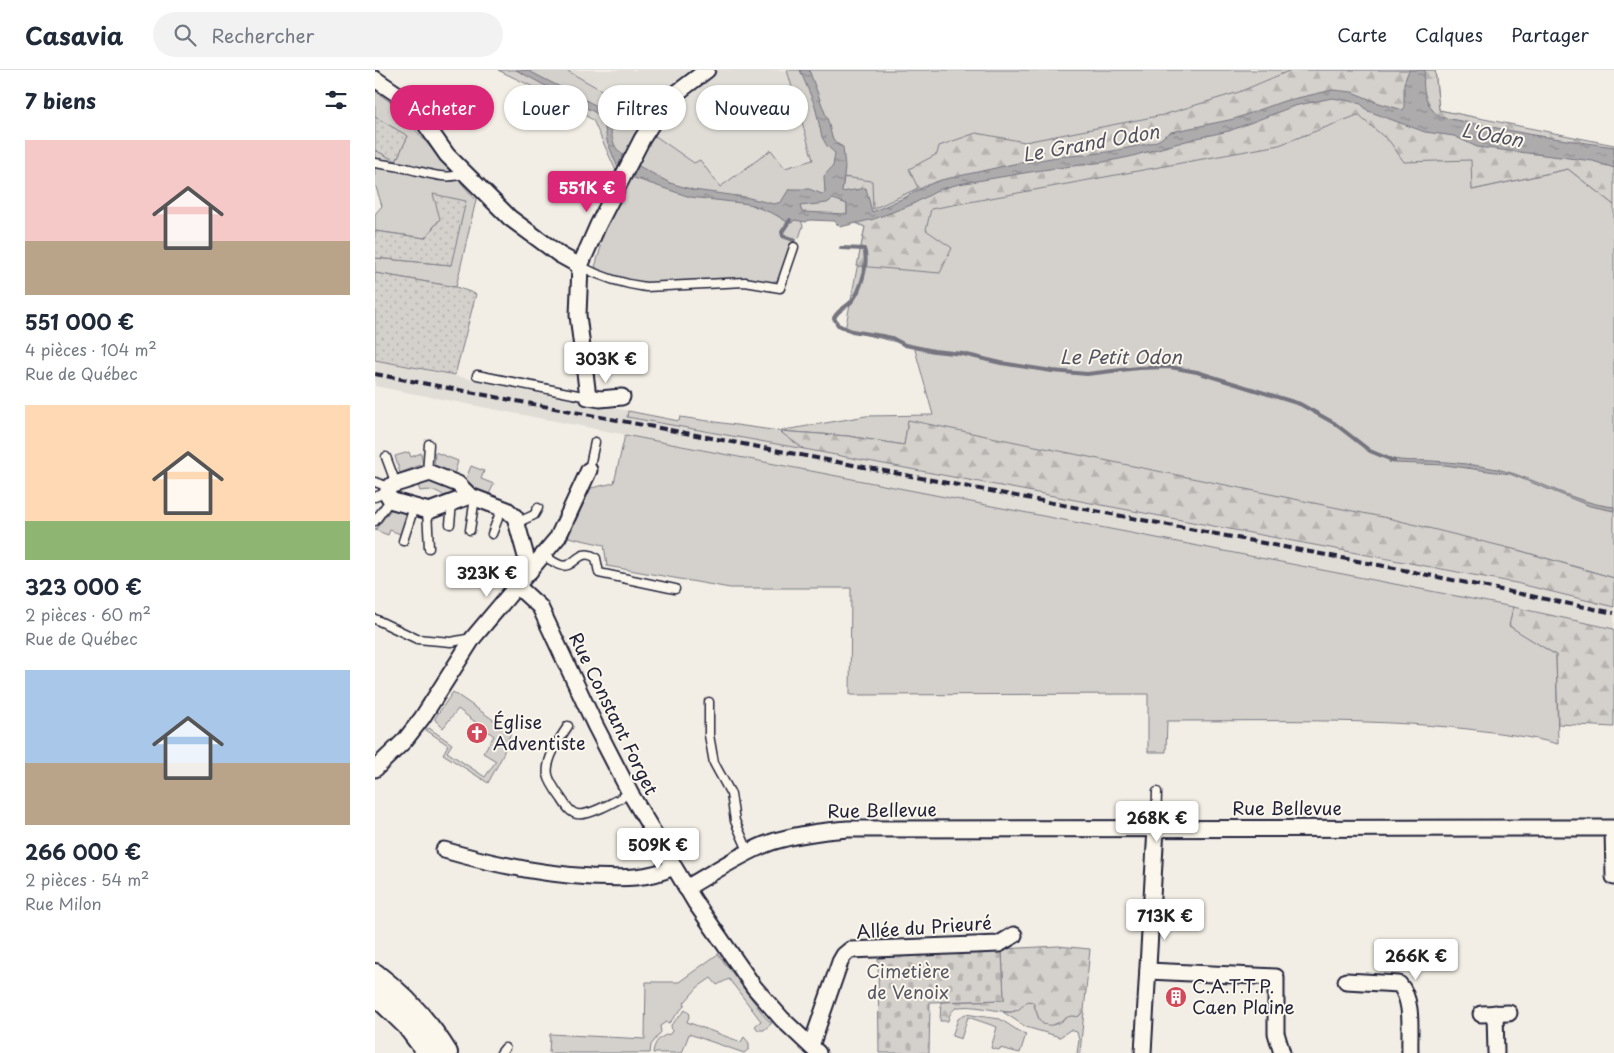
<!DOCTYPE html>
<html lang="fr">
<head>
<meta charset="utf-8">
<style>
	:root { --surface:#fff; --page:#f2f2f3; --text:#1f2937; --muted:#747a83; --line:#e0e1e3; --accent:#db2777 }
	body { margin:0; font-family:"Playpen Sans",sans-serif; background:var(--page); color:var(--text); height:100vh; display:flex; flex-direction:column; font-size:19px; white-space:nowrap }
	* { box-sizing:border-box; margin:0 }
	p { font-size:16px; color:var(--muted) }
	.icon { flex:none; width:28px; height:28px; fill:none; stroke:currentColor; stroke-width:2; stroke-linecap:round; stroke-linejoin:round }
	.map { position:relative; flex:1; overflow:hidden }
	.sheet { display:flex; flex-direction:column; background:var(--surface); width:375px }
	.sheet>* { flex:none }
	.hud { position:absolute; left:15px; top:15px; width:475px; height:45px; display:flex; gap:10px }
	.price { position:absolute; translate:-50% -42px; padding:0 11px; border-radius:5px; background:#fff; color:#222; font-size:16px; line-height:32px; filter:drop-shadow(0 1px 2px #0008) }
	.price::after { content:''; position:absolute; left:50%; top:30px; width:15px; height:11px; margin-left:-8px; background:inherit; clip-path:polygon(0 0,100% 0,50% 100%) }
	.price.current { background:var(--accent); color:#fff }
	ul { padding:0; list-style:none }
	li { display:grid; align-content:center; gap:10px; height:265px; padding:0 25px }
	li span { display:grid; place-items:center; height:155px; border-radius:0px; color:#555 }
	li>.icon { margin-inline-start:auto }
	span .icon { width:90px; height:90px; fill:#fffc; stroke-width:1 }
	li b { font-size:21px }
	h2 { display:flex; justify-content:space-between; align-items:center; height:60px; padding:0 25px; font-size:21px }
	.pill { padding:0 18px; border-radius:22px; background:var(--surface); box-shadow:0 1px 4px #0004; font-size:18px; line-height:45px }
	.pill.current { background:var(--accent); color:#fff }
	header { display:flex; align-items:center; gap:30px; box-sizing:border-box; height:70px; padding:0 25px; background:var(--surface); border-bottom:1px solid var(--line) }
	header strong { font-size:24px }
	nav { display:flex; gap:28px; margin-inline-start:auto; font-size:18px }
	.search { width:350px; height:45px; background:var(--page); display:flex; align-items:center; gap:12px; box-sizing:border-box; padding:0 18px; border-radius:28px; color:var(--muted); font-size:19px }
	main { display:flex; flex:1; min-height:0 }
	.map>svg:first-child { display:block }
	.built { fill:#e0dcd6 }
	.grass { fill:#d4d1cc; stroke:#7b7a84 }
	.forest { fill:url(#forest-firs); stroke:#7b7a84 }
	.cemetery { fill:url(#cemetery-stones); stroke:#7b7a84 }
	.park { fill:url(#park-dots); stroke:#7b7a84 }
	.water { fill:url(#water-ripples); stroke:#76747f; fill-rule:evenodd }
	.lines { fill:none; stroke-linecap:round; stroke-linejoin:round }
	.stream { stroke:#76747f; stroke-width:4 }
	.service-casing { stroke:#22223b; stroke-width:11 }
	.minor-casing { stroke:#22223b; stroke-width:19 }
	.secondary-casing { stroke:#22223b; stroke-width:24 }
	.service { stroke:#fbf7ec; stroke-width:8 }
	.minor { stroke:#fbf7ec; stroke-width:15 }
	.secondary { stroke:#fbf7ec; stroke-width:20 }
	.rail { stroke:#22223b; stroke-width:4; stroke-dasharray:8 4; stroke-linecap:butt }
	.labels { text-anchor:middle; stroke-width:4; stroke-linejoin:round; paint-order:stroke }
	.street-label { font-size:18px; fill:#22223b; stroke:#fbf7ec }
	.poi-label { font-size:18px; fill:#22223b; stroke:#fbf7ec; text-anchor:start }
	.park-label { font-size:18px; fill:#575766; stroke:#fbf7ec }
	.water-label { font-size:19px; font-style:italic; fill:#535263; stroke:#fbf7ec }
</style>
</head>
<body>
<header>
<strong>Casavia</strong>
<div class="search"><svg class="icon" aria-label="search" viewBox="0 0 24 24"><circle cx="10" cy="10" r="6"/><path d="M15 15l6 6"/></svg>Rechercher</div>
<nav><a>Carte</a><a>Calques</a><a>Partager</a></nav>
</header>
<main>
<section class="sheet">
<h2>7 biens<svg class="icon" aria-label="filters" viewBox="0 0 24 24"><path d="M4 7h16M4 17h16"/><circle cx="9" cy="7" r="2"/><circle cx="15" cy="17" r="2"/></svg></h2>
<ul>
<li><span style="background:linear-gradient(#f6c9c9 65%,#b9a48a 0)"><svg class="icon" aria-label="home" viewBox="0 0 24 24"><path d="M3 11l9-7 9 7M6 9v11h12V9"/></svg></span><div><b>551 000 €</b><p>4 pièces · 104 m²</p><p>Rue de Québec</p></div></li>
<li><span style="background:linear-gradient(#ffd9b3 75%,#8fb573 0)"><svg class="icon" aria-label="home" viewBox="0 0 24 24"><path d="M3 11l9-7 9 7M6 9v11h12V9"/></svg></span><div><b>323 000 €</b><p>2 pièces · 60 m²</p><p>Rue de Québec</p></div></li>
<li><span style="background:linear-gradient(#a9c7e8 60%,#b9a48a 0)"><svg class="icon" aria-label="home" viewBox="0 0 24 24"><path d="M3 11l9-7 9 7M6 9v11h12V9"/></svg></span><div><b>266 000 €</b><p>2 pièces · 54 m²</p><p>Rue Milon</p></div></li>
</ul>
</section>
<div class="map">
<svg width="1239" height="983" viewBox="0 0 1239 983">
	<defs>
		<pattern id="forest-firs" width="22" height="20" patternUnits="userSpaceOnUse" patternTransform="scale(1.25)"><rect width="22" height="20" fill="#d4d1cc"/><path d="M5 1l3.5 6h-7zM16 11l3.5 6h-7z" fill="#b6b3b0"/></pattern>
		<pattern id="cemetery-stones" width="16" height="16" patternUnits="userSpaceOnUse" patternTransform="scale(1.25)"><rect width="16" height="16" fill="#d4d1cc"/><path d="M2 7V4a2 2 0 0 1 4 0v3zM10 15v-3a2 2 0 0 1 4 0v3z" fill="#b6b3b0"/></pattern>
		<pattern id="park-dots" width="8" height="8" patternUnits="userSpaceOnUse" patternTransform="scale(1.25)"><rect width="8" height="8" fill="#d4d1cc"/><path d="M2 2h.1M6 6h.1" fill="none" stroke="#b6b3b0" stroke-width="1.8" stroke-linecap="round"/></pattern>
		<pattern id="water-ripples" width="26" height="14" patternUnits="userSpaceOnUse" patternTransform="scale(1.25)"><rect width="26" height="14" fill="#aeabad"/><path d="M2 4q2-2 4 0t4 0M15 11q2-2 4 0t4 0" fill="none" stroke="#8d8b8e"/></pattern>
	</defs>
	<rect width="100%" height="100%" fill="#f2eee5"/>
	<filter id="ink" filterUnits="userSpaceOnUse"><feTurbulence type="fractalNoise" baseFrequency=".02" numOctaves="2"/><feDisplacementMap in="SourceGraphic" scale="10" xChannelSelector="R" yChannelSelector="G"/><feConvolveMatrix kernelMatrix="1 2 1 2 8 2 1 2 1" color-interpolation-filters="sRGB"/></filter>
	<g filter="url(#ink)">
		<g class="built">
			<path d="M 191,0 L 412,0 L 438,90 L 410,98 L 396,80 L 345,117 L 325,90 L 319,93 L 276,63 L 235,25 Z"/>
			<path d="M 0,290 L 304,351 L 305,347 L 404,361 L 429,379 L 1141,513 L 1239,537 L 1239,559 L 1138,537 L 0,316 Z"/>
		</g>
		<g class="grass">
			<path d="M 123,0 L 191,0 L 235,25 L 276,63 L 319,93 L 325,90 L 345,117 L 396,80 L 410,98 L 438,90 L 412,0 L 1060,0 L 1064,40 L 1102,48 L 1097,120 L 1193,99 L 1239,135 L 1239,508 L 1146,481 L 533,351 L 529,375 L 473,366 L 405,361 L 429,379 L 252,347 L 253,341 L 304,351 L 305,347 L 404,361 L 491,346 L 558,345 L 539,276 L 470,260 L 490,157 L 472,149 L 425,147 L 428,156 L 424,168 L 419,167 L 405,209 C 394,215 383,210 371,210 C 335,208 299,216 263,213 C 248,211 232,206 220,197 L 226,177 L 219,174 L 247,114 L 218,50 L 177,26 Z"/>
			<path d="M 0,21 L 18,34 L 101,130 L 81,217 L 0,203 L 0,188 L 76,195 L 65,149 L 50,168 L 0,161 L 0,144 L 7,136 L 0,114 L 0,80 L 21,91 L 33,66 L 0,47 Z"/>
			<path d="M 250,365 L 1138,537 L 1135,556 L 1181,585 L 1183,674 C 1153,666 1124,663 1093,659 C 993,648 892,651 792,651 L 791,682 L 773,682 L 773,624 L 475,625 L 476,518 L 355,518 L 232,496 L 229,475 L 193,467 L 216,418 L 239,413 Z"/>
			<path d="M 34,382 L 36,387 L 46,383 L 48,394 L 25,403 L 20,386 Z"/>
			<path d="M 60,382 L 83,391 L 79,405 L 59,398 Z"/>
			<path d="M 96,396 L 109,401 L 106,409 L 119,414 L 114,424 L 101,419 L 90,411 Z"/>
			<path d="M 53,406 L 85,423 L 73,431 C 66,420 56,419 45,421 L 41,410 Z"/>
			<path d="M 18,437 L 35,443 L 28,465 L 15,460 L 13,465 L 0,460 Z"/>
			<path d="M 78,622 L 136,662 L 127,687 L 113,713 L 68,684 L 73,675 L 51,660 L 54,658 L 77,674 L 72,682 L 110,707 L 121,691 L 108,683 L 119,666 L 83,639 L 68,658 L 60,650 L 60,648 Z"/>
			<path d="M 343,884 L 391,948 L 397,953 L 389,960 L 383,960 L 380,956 L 386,951 L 354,909 L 342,915 L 336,908 L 323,917 L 309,933 L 310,935 L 294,953 L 291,952 L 285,956 L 286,962 L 276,975 L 275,983 L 174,983 L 175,964 L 270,969 L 271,912 L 304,912 Z"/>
			<path d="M 653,931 L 658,932 L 664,949 L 668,954 C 672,954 677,955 681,954 C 690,952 692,942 703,947 L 709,941 L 705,983 L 702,983 L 704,970 L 702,962 L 695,960 L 685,967 L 651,957 L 628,942 C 643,943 642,939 653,931 Z"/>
			<path d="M 310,940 L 315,944 L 312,952 L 366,972 L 369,967 L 374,973 L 374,979 L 369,983 L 314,964 L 307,983 L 278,983 C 279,972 285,966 295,964 L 297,961 L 296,955 Z"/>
			<path d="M 590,944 L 625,949 L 645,962 L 651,964 L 645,983 L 625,978 L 624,980 L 616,978 L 622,957 L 593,947 L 586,969 L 577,966 L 583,949 Z"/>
		</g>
		<g class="forest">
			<path d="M 916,0 L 1060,0 L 1064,40 L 1239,75 L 1239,135 L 1193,99 L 1097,120 L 1096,90 L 1029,92 L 1015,72 L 983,45 L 904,75 L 556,139 L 551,160 L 577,178 L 565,203 L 482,196 L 490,157 L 472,149 L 472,134 L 465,131 L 469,107 L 497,111 L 498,139 L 543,118 L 534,99 L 562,84 L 564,76 L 601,63 L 650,72 L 788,45 L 864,22 Z"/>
			<path d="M 533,350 L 1017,449 L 1146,481 L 1239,508 L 1239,537 L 1141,513 L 429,379 L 404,361 L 473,366 L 529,375 Z"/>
			<path d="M 1138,537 L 1239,559 L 1239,657 L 1183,654 L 1181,585 L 1134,556 Z"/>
			<path d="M 683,876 L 715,879 L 709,941 L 703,947 C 692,943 690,951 680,954 C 676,956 672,955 668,954 L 664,949 L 658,932 L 653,931 L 643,940 L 636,942 C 623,942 592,933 581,938 C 576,941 574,946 573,951 L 565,951 L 566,932 L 629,930 L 627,879 Z"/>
		</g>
		<path class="cemetery" d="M 627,879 L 629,930 L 555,932 L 554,983 L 504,983 L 503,883 Z"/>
		<g class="park">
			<path d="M 0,47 L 33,66 L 21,91 L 0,80 Z"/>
			<path d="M 58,124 L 91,131 L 76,195 L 0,188 L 0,161 L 50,168 L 65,149 Z"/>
			<path d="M 0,203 L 81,217 L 101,224 L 80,305 L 0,290 Z"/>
		</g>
		<g class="water">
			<path d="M 141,0 L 152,0 L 222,36 C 244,55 229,71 249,86 L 243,98 L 232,71 L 229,52 L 223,44 Z"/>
			<path d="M 425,0 L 434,0 L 453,51 L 457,67 L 461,73 L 468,77 L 470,97 L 467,122 L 491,118 L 497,142 L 531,127 L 550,116 L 566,110 L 643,93 C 659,92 676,87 692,86 C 714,85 735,82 757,77 C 766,75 776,74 784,70 C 788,68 791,64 796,62 L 859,49 L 909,31 L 958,20 L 977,22 L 1004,33 L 1028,40 L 1029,37 L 1029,13 L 1034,0 L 1050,0 C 1046,17 1050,36 1065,47 L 1158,65 L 1239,77 L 1239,98 L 1218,91 L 1102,77 L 1079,66 L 1050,62 L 993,41 L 986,34 L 970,30 L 957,28 L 919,36 L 854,61 L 822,68 L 754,87 L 729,92 L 667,100 L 584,114 L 566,119 L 536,135 L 499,149 L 465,157 L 461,153 L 460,151 L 434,150 L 431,152 L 419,150 L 417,153 L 414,153 L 399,144 L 374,134 L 315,127 L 256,107 L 262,95 L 295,113 L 319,120 L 370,127 L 399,134 L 406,132 L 414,119 L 434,119 L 447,124 L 450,123 L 449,106 L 458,96 L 460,83 L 452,76 L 447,67 L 440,36 ZM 458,129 L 472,134 L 472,144 L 427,142 L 425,136 L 452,133 Z"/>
			<path d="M 1015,388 C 1028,392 1044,390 1057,391 C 1079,392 1101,395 1122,399 C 1162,408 1198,433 1239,437 L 1239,441 L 1215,436 L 1135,404 L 1070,395 L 1019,393 L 1014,392 Z"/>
		</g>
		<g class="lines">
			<g class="stream">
				<path d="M 415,150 L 407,162 L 408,166 L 419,170"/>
				<path d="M 466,178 L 489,179 C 494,192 486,222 476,232 C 470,238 463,240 459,248 L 463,255 L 477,261 L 507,266 L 517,268 L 530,275 L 559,281 L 588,284 L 626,293 L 677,301 L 712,304 L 763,298 L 795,297 L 822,302 L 925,334 L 959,353 L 995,381 L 1019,391"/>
			</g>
			<g class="service-casing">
				<g id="service">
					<path d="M 0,93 C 12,95 24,96 35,99 C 52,103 73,111 89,103"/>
					<path d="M 205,196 C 226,207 248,214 271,217 L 370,212 L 405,218 L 419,177"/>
					<path d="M 102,305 L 213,327"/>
					<path d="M 11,387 L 21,414"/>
					<path d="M 214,400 L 220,372"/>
					<path d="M 52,404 L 54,374"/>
					<path d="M 0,412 L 14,417"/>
					<path d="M 0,427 L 12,422"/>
					<path d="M 52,440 L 54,478"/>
					<path d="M 0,451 L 16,429"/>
					<path d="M 141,453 L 159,445 L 163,438"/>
					<path d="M 75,454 L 77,433"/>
					<path d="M 95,460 L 100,428"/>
					<path d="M 117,464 L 127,438"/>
					<path d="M 28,471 L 39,437"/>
					<path d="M 168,485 C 173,488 179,493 185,495 C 200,500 203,476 221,488 L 224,503 L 300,519"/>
					<path d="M 0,549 L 42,569 L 76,572 L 97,568"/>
					<path d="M 334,632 L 334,665 L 339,693 L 356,724 L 360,751 L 374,783"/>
					<path d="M 193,656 C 185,668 170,690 173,705 C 175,713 181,721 186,728 C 190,734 195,743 202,744 C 214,747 244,729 255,723"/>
					<path d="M 781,758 L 782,722"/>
					<path d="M 126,983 L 130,978"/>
				</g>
			</g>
			<g class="minor-casing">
				<g id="minor">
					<path d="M 0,9 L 25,26 L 51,55 L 72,85 L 135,148 L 185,185 L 205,196"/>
					<path d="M 247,327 L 225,329 L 213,327 L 203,245 L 205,196 L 223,155 L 267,69 L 286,39 L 303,22 L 332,0"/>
					<path d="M 95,426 L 54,441 L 18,431 C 12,427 10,420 17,415 L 55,403 L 83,414 L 95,426 L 132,440 L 140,447 L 155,501"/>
					<path d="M 142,516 L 165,537 L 220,655 L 255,723 L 320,832 L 379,917 L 407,949 L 443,983"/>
					<path d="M 0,699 L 30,670 L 47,648 L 98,568 L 183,467 L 214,400"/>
					<path d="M 69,780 C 117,794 165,804 216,807 C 244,808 272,810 298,797"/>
					<path d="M 311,818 C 336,804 370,781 397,772 C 422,764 447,761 473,759 L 1238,758 L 1239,807"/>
					<path d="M 773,901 L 901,907 L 901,963 L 907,983"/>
					<path d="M 971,911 L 1024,914 C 1039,931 1034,961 1035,983"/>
					<path d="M 1120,943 L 1121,983"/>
					<path d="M 1106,944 L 1134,943"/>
					<path d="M 436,976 L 465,892 L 469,885 L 475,880 L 624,874 L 639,865"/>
					<path d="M 768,983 L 781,758"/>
				</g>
			</g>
			<g class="secondary-casing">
				<g id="secondary">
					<path d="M 0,904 C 29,926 53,952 72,983"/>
					<path d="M 0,924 L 32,955 L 53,983"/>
				</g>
			</g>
			<use href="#service" class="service"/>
			<use href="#minor" class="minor"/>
			<use href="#secondary" class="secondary"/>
			<path class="rail" d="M 0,304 L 1009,496 L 1239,543"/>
		</g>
	</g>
	<defs>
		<g id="church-disc" transform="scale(1.125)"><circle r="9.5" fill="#d1495b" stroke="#fbf7ec"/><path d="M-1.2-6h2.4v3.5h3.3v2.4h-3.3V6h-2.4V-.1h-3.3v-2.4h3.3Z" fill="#fff"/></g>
		<g id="building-disc" transform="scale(1.125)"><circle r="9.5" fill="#d1495b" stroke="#fbf7ec"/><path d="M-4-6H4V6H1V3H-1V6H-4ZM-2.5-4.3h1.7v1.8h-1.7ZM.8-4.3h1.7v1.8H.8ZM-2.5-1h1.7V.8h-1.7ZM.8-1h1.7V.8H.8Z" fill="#fff"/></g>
	</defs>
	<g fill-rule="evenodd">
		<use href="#church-disc" x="102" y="663"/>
		<use href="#building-disc" x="801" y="927"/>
	</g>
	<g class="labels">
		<g class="street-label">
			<text transform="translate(238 644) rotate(64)" y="6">Rue Constant Forget</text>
			<text x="912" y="745">Rue Bellevue</text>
			<text transform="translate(507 741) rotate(-1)" y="6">Rue Bellevue</text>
			<text transform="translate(549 858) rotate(-4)" y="6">Allée du Prieuré</text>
		</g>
		<g class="poi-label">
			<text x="118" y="659">Église<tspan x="118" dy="21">Adventiste</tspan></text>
			<text x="817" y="923">C.A.T.T.P.<tspan x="817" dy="21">Caen Plaine</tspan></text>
		</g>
		<g class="park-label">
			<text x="533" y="908">Cimetière<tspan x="533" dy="21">de Venoix</tspan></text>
		</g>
		<g class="water-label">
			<text transform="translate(1117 65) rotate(10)" y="7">L'Odon</text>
			<text transform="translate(716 73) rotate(-10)" y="7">Le Grand Odon</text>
			<text x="746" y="294">Le Petit Odon</text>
		</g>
	</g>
</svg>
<b class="price current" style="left:212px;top:143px">551K €</b>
<b class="price" style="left:231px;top:314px">303K €</b>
<b class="price" style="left:112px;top:528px">323K €</b>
<b class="price" style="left:782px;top:773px">268K €</b>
<b class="price" style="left:283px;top:800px">509K €</b>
<b class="price" style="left:790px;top:871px">713K €</b>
<b class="price" style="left:1041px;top:911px">266K €</b>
<div class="hud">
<a class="pill current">Acheter</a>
<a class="pill">Louer</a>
<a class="pill">Filtres</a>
<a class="pill">Nouveau</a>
</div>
</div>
</main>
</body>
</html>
